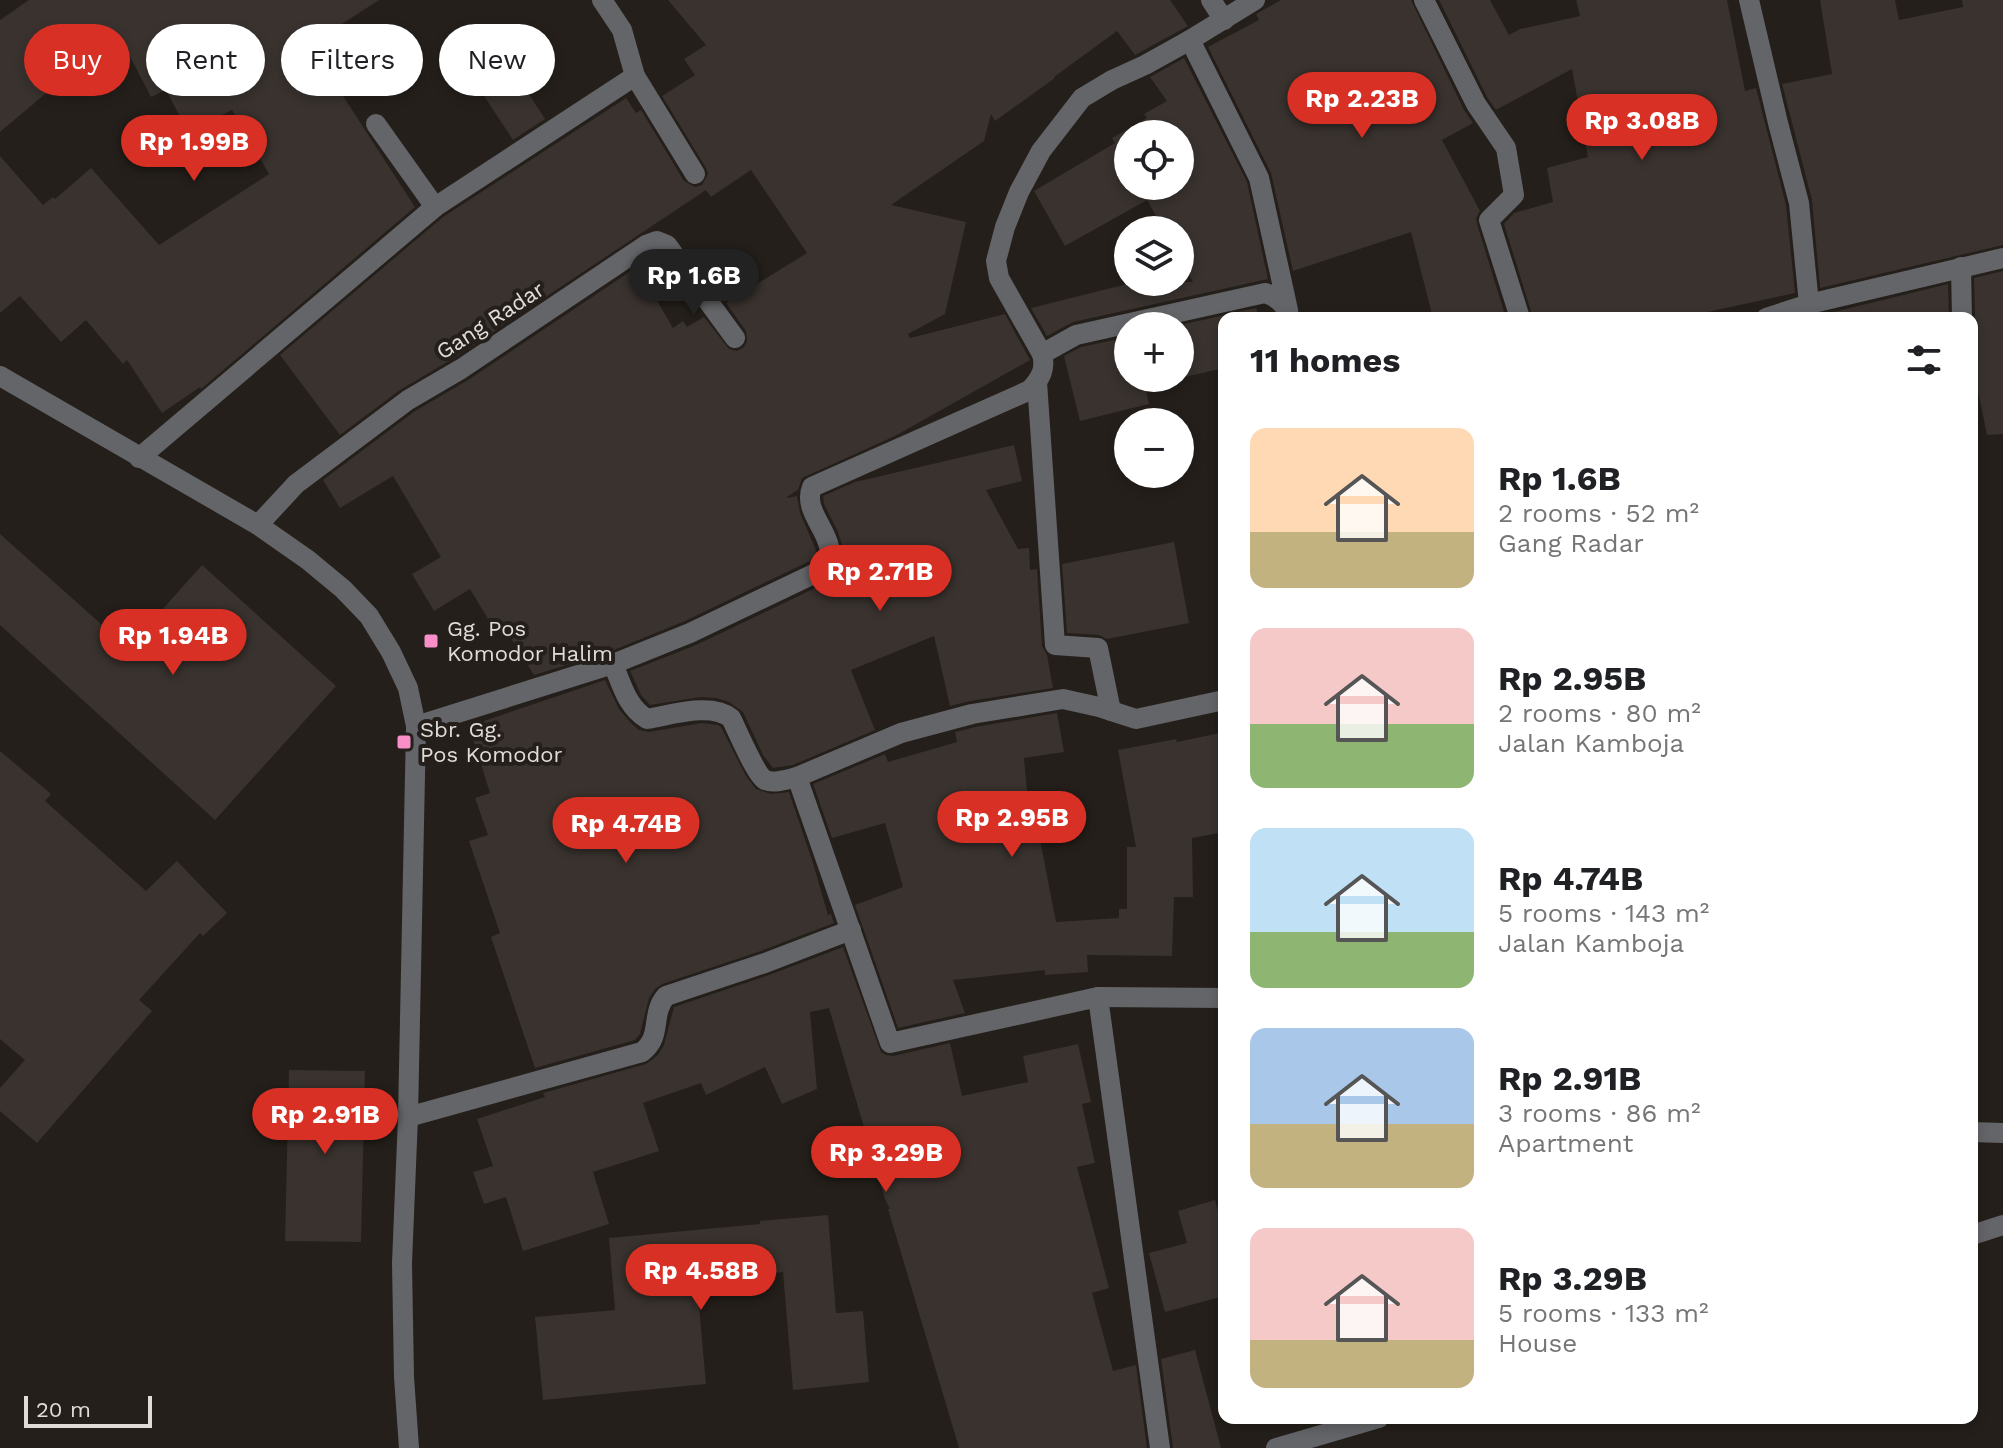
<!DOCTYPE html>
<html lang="en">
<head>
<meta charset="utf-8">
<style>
	:root { --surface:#fff; --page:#f2f2f2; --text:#202124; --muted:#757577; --accent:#d93025 }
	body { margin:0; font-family:"Work Sans",sans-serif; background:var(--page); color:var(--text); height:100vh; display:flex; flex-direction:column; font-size:30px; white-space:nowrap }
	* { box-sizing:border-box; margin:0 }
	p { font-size:26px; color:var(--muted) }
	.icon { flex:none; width:44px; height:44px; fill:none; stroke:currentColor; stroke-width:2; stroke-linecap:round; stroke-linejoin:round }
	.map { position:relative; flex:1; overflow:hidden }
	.side { position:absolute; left:1218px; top:312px; width:760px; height:1112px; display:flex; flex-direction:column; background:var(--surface); border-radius:16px; box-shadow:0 4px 12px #0003 }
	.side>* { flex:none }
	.hud { position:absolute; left:24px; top:24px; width:760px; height:72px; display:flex; gap:16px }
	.tools { position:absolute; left:1114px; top:120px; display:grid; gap:16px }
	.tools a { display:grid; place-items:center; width:80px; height:80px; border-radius:50%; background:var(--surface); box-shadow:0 4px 12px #0003; font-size:40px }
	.scale { position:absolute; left:24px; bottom:20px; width:128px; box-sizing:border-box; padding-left:8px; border:4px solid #e0ddd9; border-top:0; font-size:22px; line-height:28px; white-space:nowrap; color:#e0ddd9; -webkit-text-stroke:6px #241f1a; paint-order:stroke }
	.price { position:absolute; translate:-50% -68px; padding:0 18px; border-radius:28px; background:var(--accent); color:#fff; font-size:26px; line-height:52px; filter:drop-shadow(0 2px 4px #0008) }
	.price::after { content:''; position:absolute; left:50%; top:48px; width:24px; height:18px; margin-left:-12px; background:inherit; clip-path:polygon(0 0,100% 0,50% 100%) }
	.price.active { background:#222; color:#fff }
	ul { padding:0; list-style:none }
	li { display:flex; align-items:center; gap:24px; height:200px; padding:0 32px }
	li span { display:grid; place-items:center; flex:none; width:224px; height:160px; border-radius:16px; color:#555 }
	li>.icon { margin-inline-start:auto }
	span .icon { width:96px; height:96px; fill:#fffc; stroke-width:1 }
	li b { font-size:34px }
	h2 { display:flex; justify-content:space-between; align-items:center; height:96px; padding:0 32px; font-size:34px }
	.pill { padding:0 28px; border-radius:36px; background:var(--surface); box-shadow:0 4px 12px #0003; font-size:28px; line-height:72px }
	.pill.active { background:var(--accent); color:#fff }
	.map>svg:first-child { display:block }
	.building { fill:#39322e; fill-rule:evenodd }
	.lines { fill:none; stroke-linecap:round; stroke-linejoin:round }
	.minor { stroke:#646568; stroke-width:20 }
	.poi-dot { fill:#f98fc9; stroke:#241f1a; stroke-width:3 }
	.labels { text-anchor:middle; stroke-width:8; stroke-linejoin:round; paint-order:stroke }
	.street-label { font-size:22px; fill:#e0ddd9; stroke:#241f1a }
	.poi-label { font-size:22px; fill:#e0ddd9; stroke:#241f1a; text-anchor:start }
</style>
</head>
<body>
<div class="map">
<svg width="2003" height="1448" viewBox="0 0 2003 1448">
	<rect width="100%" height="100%" fill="#241f1a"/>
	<g class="building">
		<path d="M 29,0 L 379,0 L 317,40 L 328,58 L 321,62 L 415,207 L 201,389 L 200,387 L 162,413 L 127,360 L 123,364 L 86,320 L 61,342 L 20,296 L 0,313 L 0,156 L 43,205 L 53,197 L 55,199 L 91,168 L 159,245 L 269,174 L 232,110 L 188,132 L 166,90 L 151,97 L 123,43 L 107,54 L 105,52 L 57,84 L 0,132 L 0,20 Z"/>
		<path d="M 668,0 L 1170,0 L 1188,26 L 1135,55 L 1117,31 L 1054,77 L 1055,78 L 995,121 L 991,114 L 984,141 L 891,205 L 966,222 L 945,314 L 908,334 L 910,338 L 1005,314 L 1030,360 L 895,436 L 802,478 L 798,490 L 787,497 L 787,498 L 797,496 L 800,513 L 816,550 L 814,559 L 685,621 L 609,652 L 534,675 L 502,624 L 494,629 L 470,589 L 434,611 L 412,574 L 441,557 L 393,476 L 340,508 L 323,480 L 415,411 L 468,380 L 637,267 L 673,328 L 683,321 L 687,327 L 704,317 L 729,349 L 737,351 L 743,348 L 747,342 L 746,331 L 726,303 L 807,253 L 751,170 L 711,197 L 706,190 L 454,358 L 400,390 L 340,435 L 280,355 L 443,217 L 626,98 L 636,113 L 641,110 L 684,181 L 695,187 L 702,185 L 708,174 L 706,168 L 662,96 L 695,75 L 684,59 L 706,45 Z"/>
		<path d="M 1281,0 L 1411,0 L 1464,110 L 1473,123 L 1442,140 L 1480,211 L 1476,218 L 1477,224 L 1506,318 L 1433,318 L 1411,232 L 1293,271 L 1271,173 L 1208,47 L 1259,20 L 1256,14 Z"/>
		<path d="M 1439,0 L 1490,0 L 1509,35 L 1520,29 L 1580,16 L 1576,0 L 1727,0 L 1745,91 L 1756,88 L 1786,205 L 1795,293 L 1680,318 L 1533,318 L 1504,224 L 1514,213 L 1553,202 L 1547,168 L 1588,157 L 1572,69 L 1496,110 L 1487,97 Z"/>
		<path d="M 1820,0 L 1895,0 L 1899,20 L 1963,7 L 1962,0 L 2003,0 L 2003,245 L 1820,288 L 1812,200 L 1782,84 L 1832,74 Z"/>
		<path d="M 485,26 L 545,119 L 513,140 L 452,47 Z"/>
		<path d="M 1184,58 L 1247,182 L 1268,279 L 1073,322 L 1047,336 L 1031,308 L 1135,282 L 1193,282 L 1180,259 L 1180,230 L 1164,230 L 1147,200 L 1065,246 L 1034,191 L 1115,143 L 1112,138 L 1147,118 L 1144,114 L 1167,101 L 1150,77 ZM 1128,134 L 1180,134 L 1180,186 L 1128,186 Z"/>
		<path d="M 2003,271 L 2003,434 L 1987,435 L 1972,362 L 1972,326 L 1975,318 L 1974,278 Z"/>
		<path d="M 1948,284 L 1949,318 L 1808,318 L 1813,317 Z"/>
		<path d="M 1256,308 L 1259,318 L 1224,318 L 1224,368 L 1145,386 L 1149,404 L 1080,421 L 1064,356 L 1081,347 L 1128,337 L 1128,378 L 1180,378 L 1180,326 L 1176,326 Z"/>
		<path d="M 1014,445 L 1022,481 L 986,490 L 1018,549 L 1029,548 L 1030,570 L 1037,569 L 1042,646 L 1047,655 L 1053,688 L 970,701 L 950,706 L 934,636 L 851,670 L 875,730 L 793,765 L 773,768 L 763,755 L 743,712 L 729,702 L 716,698 L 701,697 L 650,705 L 641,695 L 630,671 L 696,645 L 830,581 L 835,575 L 842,559 L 842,545 L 838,532 L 824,504 L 823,496 L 855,482 Z"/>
		<path d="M 0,534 L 128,648 L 202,565 L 336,686 L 215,820 L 0,625 Z"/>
		<path d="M 1174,542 L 1189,623 L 1107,639 L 1099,635 L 1067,633 L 1062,564 Z"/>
		<path d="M 605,680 L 619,709 L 631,723 L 639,730 L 649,732 L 702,723 L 718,725 L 721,727 L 746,776 L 756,789 L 771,794 L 789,792 L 813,863 L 828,915 L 831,914 L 834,923 L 761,951 L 662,984 L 655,989 L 649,998 L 640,1034 L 635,1040 L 535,1068 L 491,937 L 500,933 L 469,841 L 488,835 L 475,798 L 490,793 L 469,726 Z"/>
		<path d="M 1057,713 L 1064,752 L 1024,758 L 1030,826 L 1037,824 L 1056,922 L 1119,918 L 1119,909 L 1127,909 L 1127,847 L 1136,847 L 1118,750 L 1176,739 L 1177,742 L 1220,733 L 1224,756 L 1224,832 L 1192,838 L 1193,897 L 1174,897 L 1172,956 L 1087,955 L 1088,972 L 1045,975 L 1045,970 L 953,980 L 965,1013 L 898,1028 L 855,905 L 903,887 L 885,823 L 832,838 L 813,784 L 885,754 L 888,762 L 957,742 L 955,732 L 975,727 Z"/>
		<path d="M 0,751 L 51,794 L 45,801 L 146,891 L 177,861 L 227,913 L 203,936 L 200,933 L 139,1000 L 152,1011 L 37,1143 L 0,1111 L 0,1088 L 25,1060 L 0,1039 Z"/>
		<path d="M 843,947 L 881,1052 L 886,1055 L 893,1056 L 950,1043 L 962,1096 L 1028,1082 L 1023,1056 L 1078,1044 L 1091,1102 L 1082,1104 L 1095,1163 L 1077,1167 L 1109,1288 L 1092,1293 L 1113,1371 L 1136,1365 L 1147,1448 L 959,1448 L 888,1209 L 890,1209 L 885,1199 L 829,1008 L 810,1012 L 817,1089 L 782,1104 L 765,1067 L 706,1095 L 701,1083 L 643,1103 L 659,1151 L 593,1172 L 609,1224 L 523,1251 L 506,1197 L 484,1204 L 473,1172 L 493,1166 L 477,1119 L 545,1097 L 543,1093 L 646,1064 L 658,1055 L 664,1045 L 674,1007 L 769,975 Z"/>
		<path d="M 289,1070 L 365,1071 L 361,1242 L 285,1241 Z"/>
		<path d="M 1215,1200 L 1224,1232 L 1224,1296 L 1165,1312 L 1149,1253 L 1187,1243 L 1178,1211 Z"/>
		<path d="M 828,1215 L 836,1313 L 863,1311 L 869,1382 L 793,1390 L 783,1272 L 764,1274 L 764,1268 L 696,1274 L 706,1384 L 543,1400 L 535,1317 L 615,1310 L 609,1238 L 760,1224 L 760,1221 Z"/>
		<path d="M 1195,1350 L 1221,1448 L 1173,1448 L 1161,1359 Z"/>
	</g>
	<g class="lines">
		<g class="minor">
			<path d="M 602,0 L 622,30 L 635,76 L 695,174"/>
			<path d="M 1211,0 L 1224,20"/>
			<path d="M 1255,0 L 1190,40 L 1145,65 L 1112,80 L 1082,98 L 1041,151 L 1019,192 L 1005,227 L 996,261 L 999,278 L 1042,354 L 1076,335 L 1265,293 C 1276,296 1287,306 1290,318"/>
			<path d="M 1424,0 L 1476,104 L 1506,148 L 1514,195 L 1489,220 L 1520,318"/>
			<path d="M 1749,0 L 1778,123 L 1799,203 L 1809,304"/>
			<path d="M 1190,40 L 1259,178 L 1288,310"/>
			<path d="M 376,124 L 435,207"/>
			<path d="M 1961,267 L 1962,318"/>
			<path d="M 1766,318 L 1809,304 L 2003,258"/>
			<path d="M 0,376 L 258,525 L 308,560 L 343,589 L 369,616 L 391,652 L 408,688 L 416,726 L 408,1117 L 402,1263 L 404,1377 L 409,1448"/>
			<path d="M 1037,382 L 1055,645 L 1098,648 L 1111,711"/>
			<path d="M 139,458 L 435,207 L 635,76"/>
			<path d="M 258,525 L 296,484 L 408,400 L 461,369 L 646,245 L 657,241 L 667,245 L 735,338"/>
			<path d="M 613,664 C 622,685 627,707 647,719 C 671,715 711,702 731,718 C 737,730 756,775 765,780 C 774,784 788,779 797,777 L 890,1043 L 1098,997 L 1160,1448"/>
			<path d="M 416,726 L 613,664 L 690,633 L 824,569 C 845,540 800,516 812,487 L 1030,390 C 1041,378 1046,369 1042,354"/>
			<path d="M 797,777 L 901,733 L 972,714 L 1063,699 L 1099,707 L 1136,719 L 1224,700"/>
			<path d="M 1098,997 L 1224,998"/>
			<path d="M 408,1117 L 642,1052 C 663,1036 650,1014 666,996 L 765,963 L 851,930"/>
			<path d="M 1972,1132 L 2003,1133"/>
			<path d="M 1972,1235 L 2003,1225"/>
			<path d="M 1276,1448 L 1379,1418"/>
		</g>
	</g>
	<g class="poi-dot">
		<rect x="423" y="633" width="16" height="16" rx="4"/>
		<rect x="396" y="734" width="16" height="16" rx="4"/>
	</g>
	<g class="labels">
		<g class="street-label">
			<text transform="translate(490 320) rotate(-33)" y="8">Gang Radar</text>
		</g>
		<g class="poi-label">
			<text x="447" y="636">Gg. Pos<tspan x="447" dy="25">Komodor Halim</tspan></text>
			<text x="420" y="737">Sbr. Gg.<tspan x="420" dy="25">Pos Komodor</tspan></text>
		</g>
	</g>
</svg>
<div class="tools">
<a><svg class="icon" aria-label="locate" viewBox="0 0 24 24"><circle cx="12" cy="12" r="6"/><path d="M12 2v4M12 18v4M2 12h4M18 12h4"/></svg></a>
<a><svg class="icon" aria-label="layers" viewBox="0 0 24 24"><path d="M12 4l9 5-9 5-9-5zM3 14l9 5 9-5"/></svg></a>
<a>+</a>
<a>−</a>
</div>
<div class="scale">20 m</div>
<b class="price" style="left:1362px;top:140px">Rp 2.23B</b>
<b class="price" style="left:1642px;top:162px">Rp 3.08B</b>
<b class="price" style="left:194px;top:183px">Rp 1.99B</b>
<b class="price active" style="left:694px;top:317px">Rp 1.6B</b>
<b class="price" style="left:880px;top:613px">Rp 2.71B</b>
<b class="price" style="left:173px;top:677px">Rp 1.94B</b>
<b class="price" style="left:1012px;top:859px">Rp 2.95B</b>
<b class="price" style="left:626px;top:865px">Rp 4.74B</b>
<b class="price" style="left:325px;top:1156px">Rp 2.91B</b>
<b class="price" style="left:886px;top:1194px">Rp 3.29B</b>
<b class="price" style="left:701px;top:1312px">Rp 4.58B</b>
<div class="hud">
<a class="pill active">Buy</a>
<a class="pill">Rent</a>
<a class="pill">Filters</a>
<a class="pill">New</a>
</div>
<section class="side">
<h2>11 homes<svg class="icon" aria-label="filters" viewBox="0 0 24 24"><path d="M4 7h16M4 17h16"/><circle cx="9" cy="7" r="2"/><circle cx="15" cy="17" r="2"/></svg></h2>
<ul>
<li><span style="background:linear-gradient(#ffd9b3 65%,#c2b280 0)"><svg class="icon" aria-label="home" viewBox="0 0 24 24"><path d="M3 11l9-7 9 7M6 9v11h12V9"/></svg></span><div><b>Rp 1.6B</b><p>2 rooms · 52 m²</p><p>Gang Radar</p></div></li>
<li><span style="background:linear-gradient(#f6c9c9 60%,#8fb573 0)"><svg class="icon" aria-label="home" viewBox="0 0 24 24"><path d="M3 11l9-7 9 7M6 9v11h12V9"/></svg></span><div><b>Rp 2.95B</b><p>2 rooms · 80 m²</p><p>Jalan Kamboja</p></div></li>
<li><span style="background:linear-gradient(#bfe0f5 65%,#8fb573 0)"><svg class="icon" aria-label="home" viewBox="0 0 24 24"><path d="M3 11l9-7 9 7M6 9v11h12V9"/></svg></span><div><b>Rp 4.74B</b><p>5 rooms · 143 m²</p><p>Jalan Kamboja</p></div></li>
<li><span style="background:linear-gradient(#a9c7e8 60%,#c2b280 0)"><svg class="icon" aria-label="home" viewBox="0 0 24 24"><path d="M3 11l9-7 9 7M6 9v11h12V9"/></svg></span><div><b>Rp 2.91B</b><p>3 rooms · 86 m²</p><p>Apartment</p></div></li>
<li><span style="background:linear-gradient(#f6c9c9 70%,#c2b280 0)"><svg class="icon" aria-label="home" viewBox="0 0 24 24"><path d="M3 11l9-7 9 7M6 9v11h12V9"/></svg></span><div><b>Rp 3.29B</b><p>5 rooms · 133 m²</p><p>House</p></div></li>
</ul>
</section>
</div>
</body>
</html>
